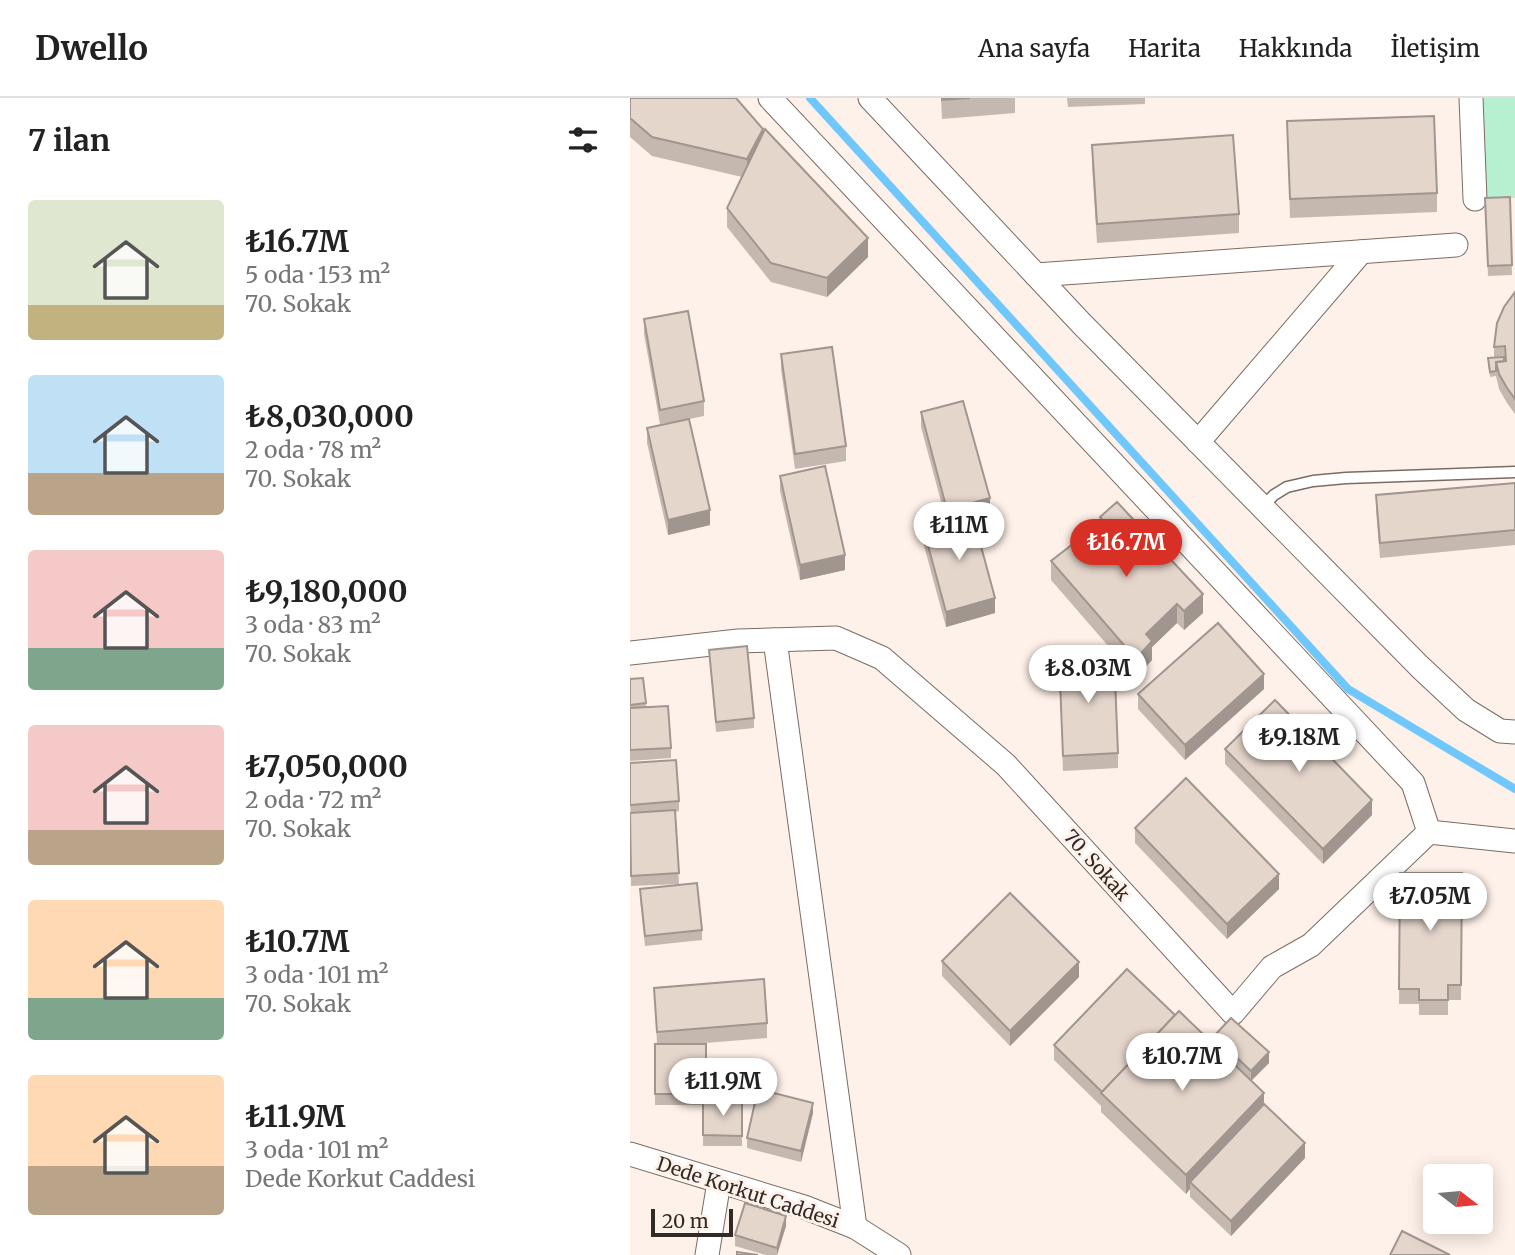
<!DOCTYPE html>
<html lang="tr">
<head>
<meta charset="utf-8">
<style>
	:root { --surface:#fff; --page:#f2f2f2; --text:#222; --muted:#767676; --line:#e0e0e0; --accent:#d93025 }
	body { margin:0; font-family:Merriweather,serif; background:var(--page); color:var(--text); height:100vh; display:flex; flex-direction:column; font-size:26px; white-space:nowrap }
	* { box-sizing:border-box; margin:0 }
	p { font-size:23px; color:var(--muted) }
	.icon { flex:none; width:38px; height:38px; fill:none; stroke:currentColor; stroke-width:2; stroke-linecap:round; stroke-linejoin:round }
	.map { position:relative; flex:1; overflow:hidden }
	.sheet { display:flex; flex-direction:column; background:var(--surface); width:630px }
	.sheet>* { flex:none }
	.needle { width:46px; rotate:106deg }
	.tools { position:absolute; left:793px; top:1066px; display:grid; gap:14px }
	.tools a { display:grid; place-items:center; width:70px; height:70px; border-radius:7px; background:var(--surface); box-shadow:0 4px 18px #0003; font-size:35px }
	.scale { position:absolute; left:21px; bottom:18px; width:82px; box-sizing:border-box; padding-left:7px; border:4px solid #312b27; border-top:0; font-size:19px; line-height:24px; white-space:nowrap; color:#312b27; -webkit-text-stroke:5px #fef1e9; paint-order:stroke }
	.price { position:absolute; translate:-50% -60px; padding:0 16px; border-radius:24px; background:#fff; color:#222; font-size:23px; line-height:46px; filter:drop-shadow(0 2px 4px #0008) }
	.price::after { content:''; position:absolute; left:50%; top:42px; width:21px; height:16px; margin-left:-10px; background:inherit; clip-path:polygon(0 0,100% 0,50% 100%) }
	.price.current { background:var(--accent); color:#fff }
	ul { padding:0; list-style:none }
	li { display:flex; align-items:center; gap:21px; height:175px; padding:0 28px }
	li span { display:grid; place-items:center; flex:none; width:196px; height:140px; border-radius:7px; color:#555 }
	li>.icon { margin-inline-start:auto }
	span .icon { width:84px; height:84px; fill:#fffc; stroke-width:1 }
	li b { font-size:30px }
	h2 { display:flex; justify-content:space-between; align-items:center; height:84px; padding:0 28px; font-size:30px }
	header { display:flex; align-items:center; gap:42px; box-sizing:border-box; height:98px; padding:0 35px; background:var(--surface); border-bottom:2px solid var(--line) }
	header strong { font-size:33px }
	nav { display:flex; gap:38px; margin-inline-start:auto; font-size:24px }
	main { display:flex; flex:1; min-height:0 }
	.map>svg:first-child { display:block }
	.green { fill:#b6f0d0 }
	.lines { fill:none; stroke-linecap:round; stroke-linejoin:round }
	.stream { stroke:#6fc7fc; stroke-width:8 }
	.lane-casing { stroke:#7a6c64; stroke-width:13 }
	.street-casing { stroke:#7a6c64; stroke-width:25 }
	.lane { stroke:#fff; stroke-width:10 }
	.street { stroke:#fff; stroke-width:23 }
	.wall { fill:#c5b8af }
	.shaded-wall { fill:#a0968f }
	.building { fill:#e5d6cc; stroke:#a0968f; stroke-width:2 }
	.labels { text-anchor:middle; stroke-width:6; stroke-linejoin:round; paint-order:stroke }
	.street-label { font-size:19px; fill:#312b27; stroke:#fef1e9 }
</style>
</head>
<body>
<header>
<strong>Dwello</strong>
<nav><a>Ana sayfa</a><a>Harita</a><a>Hakkında</a><a>İletişim</a></nav>
</header>
<main>
<section class="sheet">
<h2>7 ilan<svg class="icon" aria-label="filters" viewBox="0 0 24 24"><path d="M4 7h16M4 17h16"/><circle cx="9" cy="7" r="2"/><circle cx="15" cy="17" r="2"/></svg></h2>
<ul>
<li><span style="background:linear-gradient(#dfe7d0 75%,#c2b280 0)"><svg class="icon" aria-label="home" viewBox="0 0 24 24"><path d="M3 11l9-7 9 7M6 9v11h12V9"/></svg></span><div><b>₺16.7M</b><p>5 oda · 153 m²</p><p>70. Sokak</p></div></li>
<li><span style="background:linear-gradient(#bfe0f5 70%,#b9a48a 0)"><svg class="icon" aria-label="home" viewBox="0 0 24 24"><path d="M3 11l9-7 9 7M6 9v11h12V9"/></svg></span><div><b>₺8,030,000</b><p>2 oda · 78 m²</p><p>70. Sokak</p></div></li>
<li><span style="background:linear-gradient(#f6c9c9 70%,#7fa58c 0)"><svg class="icon" aria-label="home" viewBox="0 0 24 24"><path d="M3 11l9-7 9 7M6 9v11h12V9"/></svg></span><div><b>₺9,180,000</b><p>3 oda · 83 m²</p><p>70. Sokak</p></div></li>
<li><span style="background:linear-gradient(#f6c9c9 75%,#b9a48a 0)"><svg class="icon" aria-label="home" viewBox="0 0 24 24"><path d="M3 11l9-7 9 7M6 9v11h12V9"/></svg></span><div><b>₺7,050,000</b><p>2 oda · 72 m²</p><p>70. Sokak</p></div></li>
<li><span style="background:linear-gradient(#ffd9b3 70%,#7fa58c 0)"><svg class="icon" aria-label="home" viewBox="0 0 24 24"><path d="M3 11l9-7 9 7M6 9v11h12V9"/></svg></span><div><b>₺10.7M</b><p>3 oda · 101 m²</p><p>70. Sokak</p></div></li>
<li><span style="background:linear-gradient(#ffd9b3 65%,#b9a48a 0)"><svg class="icon" aria-label="home" viewBox="0 0 24 24"><path d="M3 11l9-7 9 7M6 9v11h12V9"/></svg></span><div><b>₺11.9M</b><p>3 oda · 101 m²</p><p>Dede Korkut Caddesi</p></div></li>
</ul>
</section>
<div class="map">
<svg width="885" height="1157" viewBox="0 0 885 1157">
	<rect width="100%" height="100%" fill="#fef1e9"/>
	<path class="green" d="M 847,0 L 885,0 L 885,100 L 853,102 Z"/>
	<g class="lines">
		<path class="stream" d="M 180,0 L 718,591 L 885,691"/>
		<g class="lane-casing">
			<path id="lane" d="M 632,409 L 644,397 L 657,389 L 683,383 L 716,380 L 885,374"/>
		</g>
		<g class="street-casing">
			<g id="street">
				<path d="M 140,0 L 783,685 L 799,734"/>
				<path d="M 240,0 L 451,225 L 790,569 L 836,612 L 870,633 L 885,634"/>
				<path d="M 841,0 L 845,101"/>
				<path d="M 406,177 L 826,147"/>
				<path d="M 568,344 L 731,154"/>
				<path d="M 145,542 L 225,1129"/>
				<path d="M 0,555 L 108,543 L 206,540 L 252,560 L 376,667 L 603,915 L 642,869 L 681,847 L 799,734 L 885,743"/>
				<path d="M 0,1056 L 174,1109 L 225,1129 L 269,1157"/>
				<path d="M 77,1157 L 89,1084"/>
			</g>
		</g>
		<use href="#lane" class="lane"/>
		<use href="#street" class="street"/>
	</g>
	<g class="wall">
		<path d="M 0,0 L 133,34 L 238,159 L 197,199 L 141,184 L 97,129 L 97,110 L 112,79 L 22,58 L 0,39 Z"/>
		<path d="M 311,0 L 385,0 L 385,15 L 312,21 Z"/>
		<path d="M 437,0 L 515,0 L 515,6 L 438,9 Z"/>
		<path d="M 657,23 L 807,95 L 807,114 L 660,120 Z"/>
		<path d="M 462,47 L 609,116 L 609,135 L 467,145 L 462,66 Z"/>
		<path d="M 880,99 L 882,177 L 858,178 L 855,100 Z"/>
		<path d="M 885,194 L 885,316 L 877,305 L 869,291 L 866,278 L 860,279 L 858,266 L 858,260 L 864,260 L 864,249 Z"/>
		<path d="M 14,221 L 74,303 L 74,318 L 59,321 L 80,427 L 38,437 L 17,345 L 17,330 L 45,324 L 30,326 L 14,236 Z"/>
		<path d="M 151,256 L 216,348 L 216,363 L 165,371 L 151,271 Z"/>
		<path d="M 291,314 L 360,415 L 344,420 L 365,515 L 316,529 L 293,444 L 293,429 L 316,422 L 291,329 Z"/>
		<path d="M 150,378 L 215,472 L 170,482 L 150,393 Z"/>
		<path d="M 885,385 L 885,447 L 750,460 L 746,412 L 746,397 Z"/>
		<path d="M 470,419 L 573,515 L 554,532 L 547,525 L 522,549 L 522,562 L 506,580 L 421,482 L 421,463 L 452,449 L 470,431 Z"/>
		<path d="M 79,552 L 124,620 L 124,630 L 86,634 Z"/>
		<path d="M 429,558 L 488,655 L 488,670 L 433,673 Z"/>
		<path d="M 0,581 L 16,605 L 16,609 L 41,650 L 41,660 L 0,663 Z"/>
		<path d="M 634,591 L 555,662 L 508,611 L 508,596 Z"/>
		<path d="M 595,651 L 742,717 L 693,766 L 595,666 Z"/>
		<path d="M 0,665 L 49,703 L 49,713 L 45,714 L 49,786 L 1,788 Z"/>
		<path d="M 505,730 L 649,791 L 597,841 L 505,745 Z"/>
		<path d="M 770,775 L 832,775 L 831,902 L 818,902 L 818,917 L 789,917 L 789,906 L 769,906 Z"/>
		<path d="M 10,791 L 72,832 L 72,842 L 15,848 L 10,801 Z"/>
		<path d="M 312,863 L 449,879 L 380,948 L 312,878 Z"/>
		<path d="M 24,890 L 137,925 L 137,940 L 63,946 L 76,946 L 76,1003 L 112,1003 L 112,1048 L 73,1048 L 73,1007 L 25,1007 L 25,946 L 27,946 Z"/>
		<path d="M 545,917 L 584,947 L 584,938 L 639,965 L 621,983 L 634,1007 L 675,1060 L 601,1138 L 560,1099 L 560,1091 L 556,1096 L 471,1014 L 471,1008 L 424,962 L 424,947 Z"/>
		<path d="M 183,1015 L 171,1064 L 117,1050 L 117,1040 Z"/>
		<path d="M 156,1128 L 147,1157 L 136,1157 L 105,1148 L 105,1137 Z"/>
	</g>
	<g class="shaded-wall">
		<path d="M 133,31 L 133,50 L 117,80 L 117,61 Z"/>
		<path d="M 238,140 L 238,159 L 197,199 L 197,180 Z"/>
		<path d="M 360,400 L 360,415 L 317,427 L 317,412 Z"/>
		<path d="M 80,412 L 80,427 L 38,437 L 38,422 Z"/>
		<path d="M 215,457 L 215,472 L 170,482 L 170,467 Z"/>
		<path d="M 573,496 L 573,515 L 554,532 L 554,513 Z"/>
		<path d="M 365,500 L 365,515 L 316,529 L 316,514 Z"/>
		<path d="M 547,506 L 547,525 L 522,549 L 522,562 L 506,580 L 506,561 L 516,536 Z"/>
		<path d="M 634,576 L 634,591 L 555,662 L 555,647 Z"/>
		<path d="M 742,702 L 742,717 L 693,766 L 693,751 Z"/>
		<path d="M 649,776 L 649,791 L 597,841 L 597,826 Z"/>
		<path d="M 449,864 L 449,879 L 380,948 L 380,933 Z"/>
		<path d="M 639,954 L 639,965 L 621,983 L 621,973 Z"/>
		<path d="M 634,995 L 634,1015 L 560,1084 L 560,1091 L 556,1096 L 556,1077 Z"/>
		<path d="M 183,1005 L 183,1015 L 171,1064 L 171,1053 Z"/>
		<path d="M 675,1045 L 675,1060 L 601,1138 L 601,1123 Z"/>
		<path d="M 156,1118 L 156,1128 L 147,1157 L 147,1150 Z"/>
	</g>
	<g class="building">
		<path d="M 0,0 L 106,0 L 133,31 L 117,61 L 22,39 L 0,20 Z"/>
		<path d="M 312,0 L 340,0 L 312,2 Z"/>
		<path d="M 804,18 L 807,95 L 660,101 L 657,23 Z"/>
		<path d="M 135,31 L 238,140 L 197,180 L 141,165 L 97,110 Z"/>
		<path d="M 603,37 L 609,116 L 467,126 L 462,47 Z"/>
		<path d="M 880,99 L 882,167 L 858,168 L 855,100 Z"/>
		<path d="M 885,194 L 885,301 L 877,290 L 869,276 L 866,264 L 876,263 L 875,248 L 864,249 L 867,225 L 874,209 Z"/>
		<path d="M 58,213 L 74,303 L 30,312 L 14,221 Z"/>
		<path d="M 202,249 L 216,348 L 165,356 L 151,256 Z"/>
		<path d="M 874,259 L 874,263 L 866,264 L 866,273 L 860,274 L 858,260 Z"/>
		<path d="M 333,303 L 360,400 L 317,412 L 291,314 Z"/>
		<path d="M 59,321 L 80,412 L 38,422 L 17,330 Z"/>
		<path d="M 195,368 L 215,457 L 170,467 L 150,378 Z"/>
		<path d="M 885,385 L 885,432 L 750,445 L 746,397 Z"/>
		<path d="M 487,404 L 573,496 L 554,513 L 547,506 L 516,536 L 522,543 L 506,561 L 421,463 L 448,442 L 452,449 L 475,425 L 470,419 Z"/>
		<path d="M 342,415 L 365,500 L 316,514 L 293,429 Z"/>
		<path d="M 588,525 L 634,576 L 555,647 L 508,596 Z"/>
		<path d="M 117,548 L 124,620 L 86,624 L 79,552 Z"/>
		<path d="M 484,556 L 488,655 L 433,658 L 429,558 Z"/>
		<path d="M 13,580 L 16,605 L 0,607 L 0,581 Z"/>
		<path d="M 645,602 L 742,702 L 693,751 L 595,651 Z"/>
		<path d="M 38,608 L 41,650 L 0,652 L 0,610 Z"/>
		<path d="M 46,662 L 49,703 L 0,707 L 0,665 Z"/>
		<path d="M 556,680 L 649,776 L 597,826 L 505,730 Z"/>
		<path d="M 45,712 L 49,775 L 1,778 L 0,715 Z"/>
		<path d="M 770,775 L 832,775 L 831,887 L 818,887 L 818,902 L 789,902 L 789,891 L 769,891 Z"/>
		<path d="M 67,785 L 72,832 L 15,838 L 10,791 Z"/>
		<path d="M 380,795 L 449,864 L 380,933 L 312,863 Z"/>
		<path d="M 497,871 L 545,917 L 472,994 L 424,947 Z"/>
		<path d="M 134,881 L 137,925 L 27,934 L 24,890 Z"/>
		<path d="M 549,913 L 634,995 L 556,1077 L 471,995 Z"/>
		<path d="M 601,920 L 639,954 L 621,973 L 584,938 Z"/>
		<rect x="25" y="946" width="51" height="50"/>
		<path d="M 128,991 L 183,1005 L 171,1053 L 117,1040 Z"/>
		<path d="M 73,1003 L 112,1003 L 112,1038 L 73,1037 Z"/>
		<path d="M 634,1006 L 675,1045 L 601,1123 L 560,1084 Z"/>
		<path d="M 115,1105 L 156,1118 L 147,1150 L 105,1137 Z"/>
		<path d="M 772,1133 L 820,1157 L 760,1157 Z"/>
		<path d="M 107,1154 L 128,1157 L 107,1157 Z"/>
	</g>
	<g class="labels">
		<g class="street-label">
			<text transform="translate(467 767) rotate(48)" y="7">70. Sokak</text>
			<text transform="translate(118 1094) rotate(18)" y="7">Dede Korkut Caddesi</text>
		</g>
	</g>
</svg>
<div class="tools">
<a><svg class="needle" viewBox="-14 -14 28 28"><path d="M0-13l5 13h-10z" fill="#e53935"/><path d="M0 13l5-13h-10z" fill="#767676"/></svg></a>
</div>
<div class="scale">20 m</div>
<b class="price" style="left:329px;top:464px">₺11M</b>
<b class="price current" style="left:496px;top:481px">₺16.7M</b>
<b class="price" style="left:458px;top:607px">₺8.03M</b>
<b class="price" style="left:669px;top:676px">₺9.18M</b>
<b class="price" style="left:800px;top:835px">₺7.05M</b>
<b class="price" style="left:552px;top:995px">₺10.7M</b>
<b class="price" style="left:93px;top:1020px">₺11.9M</b>
</div>
</main>
</body>
</html>
